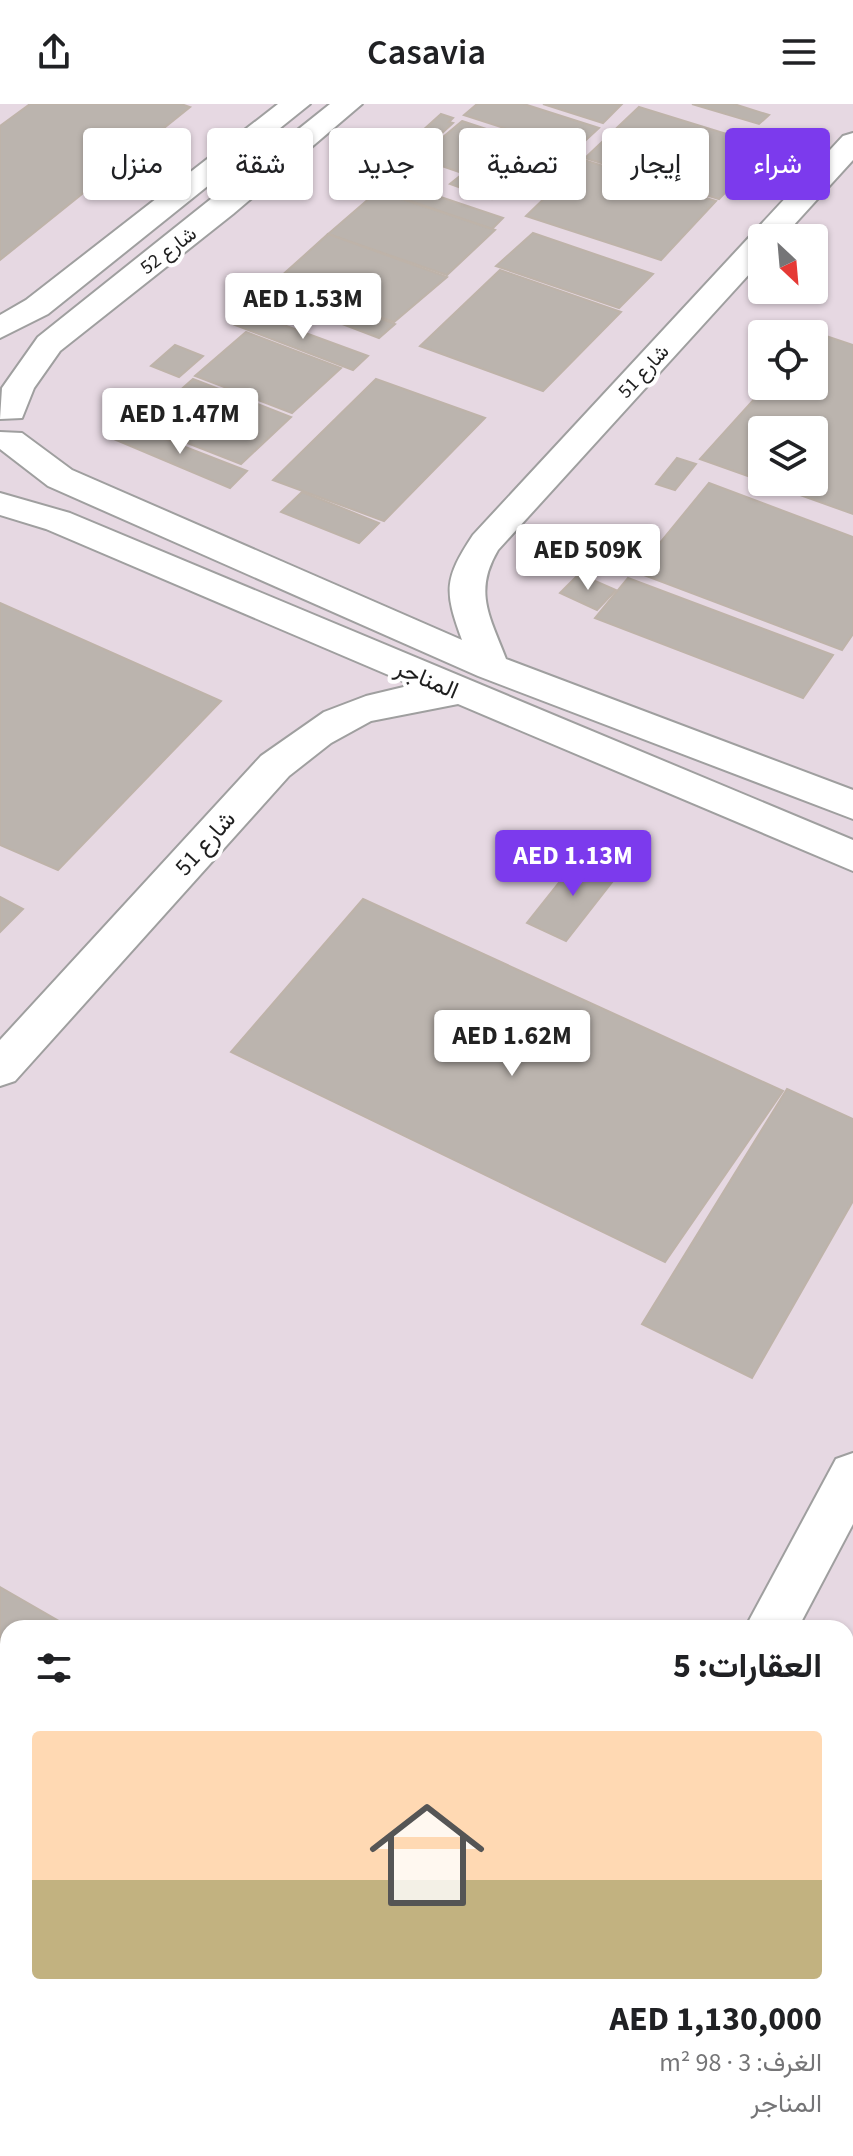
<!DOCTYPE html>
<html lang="ar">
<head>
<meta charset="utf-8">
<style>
	:root { --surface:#fff; --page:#f2f2f2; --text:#202124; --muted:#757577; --accent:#7c3aed }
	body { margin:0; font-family:"Source Sans 3",Vazirmatn,sans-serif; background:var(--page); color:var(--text); direction:rtl; height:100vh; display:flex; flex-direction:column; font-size:30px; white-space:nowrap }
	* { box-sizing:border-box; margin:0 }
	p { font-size:26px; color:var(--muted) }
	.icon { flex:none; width:44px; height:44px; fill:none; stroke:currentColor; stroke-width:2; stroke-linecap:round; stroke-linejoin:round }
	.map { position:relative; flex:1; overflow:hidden; direction:ltr }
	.drawer { position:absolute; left:0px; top:1516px; width:854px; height:536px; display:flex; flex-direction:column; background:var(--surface); border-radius:24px 24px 0 0; box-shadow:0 2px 6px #0004; direction:rtl }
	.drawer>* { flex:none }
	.hud { position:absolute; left:24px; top:24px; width:806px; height:72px; direction:rtl; display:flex; gap:16px }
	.needle { width:52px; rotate:154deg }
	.fabs { position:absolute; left:748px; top:120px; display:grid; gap:16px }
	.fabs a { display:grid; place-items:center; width:80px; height:80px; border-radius:8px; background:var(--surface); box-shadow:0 2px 6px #0004; font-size:40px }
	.price { position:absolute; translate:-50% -68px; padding:0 18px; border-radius:8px; background:#fff; color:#222; font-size:26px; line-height:52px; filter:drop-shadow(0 2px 4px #0008) }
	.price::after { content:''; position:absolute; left:50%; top:48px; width:24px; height:18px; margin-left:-12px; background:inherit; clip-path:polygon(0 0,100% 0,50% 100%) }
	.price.current { background:var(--accent); color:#fff }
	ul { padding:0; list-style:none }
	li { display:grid; align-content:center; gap:16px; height:424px; padding:0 32px }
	li span { display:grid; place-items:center; height:248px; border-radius:8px; color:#555 }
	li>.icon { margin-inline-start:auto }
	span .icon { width:144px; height:144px; fill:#fffc; stroke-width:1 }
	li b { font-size:34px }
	h2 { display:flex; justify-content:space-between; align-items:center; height:96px; padding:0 32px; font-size:34px }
	.pill { padding:0 28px; border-radius:8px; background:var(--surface); box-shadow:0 2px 6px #0004; font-size:28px; line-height:72px }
	.pill.current { background:var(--accent); color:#fff }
	header { display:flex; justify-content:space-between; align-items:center; height:104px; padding:0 32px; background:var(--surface); font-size:36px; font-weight:600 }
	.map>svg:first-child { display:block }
	.industrial { fill:#e6d8e2; fill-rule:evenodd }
	.building { fill:#bbb4ae; stroke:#beb3a9; stroke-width:2 }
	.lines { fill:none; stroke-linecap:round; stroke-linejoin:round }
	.minor-casing { stroke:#9f9f9f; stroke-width:4 }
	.minor { fill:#fff; fill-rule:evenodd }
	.labels { text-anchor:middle; stroke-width:8; stroke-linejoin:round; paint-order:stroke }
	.far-street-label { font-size:20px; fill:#1e1e1e; stroke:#fff }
	.street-label { font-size:24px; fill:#1e1e1e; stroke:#fff }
</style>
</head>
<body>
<header><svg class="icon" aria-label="menu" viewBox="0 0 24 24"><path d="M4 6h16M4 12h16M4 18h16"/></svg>Casavia<svg class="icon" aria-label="share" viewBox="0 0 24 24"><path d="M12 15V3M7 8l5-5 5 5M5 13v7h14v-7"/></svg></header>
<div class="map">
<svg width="853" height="2052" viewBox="0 0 853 2052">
	<rect width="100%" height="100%" fill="#eeebe5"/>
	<path class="industrial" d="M 0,0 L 853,0 L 853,2052 L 0,2052 ZM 762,134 L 814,134 L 814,186 L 762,186 ZM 762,230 L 814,230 L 814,282 L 762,282 ZM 762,326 L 814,326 L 814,378 L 762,378 ZM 8,1524 L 846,1524 L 846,2044 L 8,2044 Z"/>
	<g class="building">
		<path d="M 30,0 L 181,0 L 190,3 L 0,156 L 0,22 Z"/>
		<path d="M 477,0 L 524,0 L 599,24 L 574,47 L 464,11 Z"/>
		<path d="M 543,0 L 622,0 L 603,19 Z"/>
		<path d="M 692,0 L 734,0 L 769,11 L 759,20 Z"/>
		<path d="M 639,3 L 769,43 L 719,95 L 585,54 Z"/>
		<path d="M 441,10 L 453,14 L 449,18 L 453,19 L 439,32 L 422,27 Z"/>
		<path d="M 462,17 L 550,46 L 506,84 L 418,54 Z"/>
		<path d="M 405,39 L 425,45 L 398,70 L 377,63 Z"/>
		<path d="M 584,56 L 716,97 L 661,156 L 526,112 Z"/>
		<path d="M 460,72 L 502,87 L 492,95 L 450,80 Z"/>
		<path d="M 390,76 L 503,114 L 492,125 L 379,86 Z"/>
		<path d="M 378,87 L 495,126 L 447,171 L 328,130 Z"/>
		<path d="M 533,129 L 653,170 L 619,204 L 496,162 Z"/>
		<path d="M 328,130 L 447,173 L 394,218 L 278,175 Z"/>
		<path d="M 500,166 L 621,208 L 543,287 L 420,242 Z"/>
		<path d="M 277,176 L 395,220 L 379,234 L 261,189 Z"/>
		<path d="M 251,209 L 368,252 L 353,266 L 235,221 Z"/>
		<path d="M 246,228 L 341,264 L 292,309 L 195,272 Z"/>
		<path d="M 814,228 L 853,241 L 853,410 L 764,378 L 814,378 L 814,326 L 762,326 L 762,377 L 700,355 L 766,282 L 814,282 Z"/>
		<path d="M 175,241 L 203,252 L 179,273 L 151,262 Z"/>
		<path d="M 193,275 L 291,313 L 241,360 L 141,321 Z"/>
		<path d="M 376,275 L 485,314 L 384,417 L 273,376 Z"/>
		<path d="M 126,320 L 247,367 L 230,384 L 109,333 Z"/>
		<path d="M 677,354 L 696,360 L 675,386 L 656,380 Z"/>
		<path d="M 709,379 L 853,433 L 853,530 L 842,546 L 636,468 Z"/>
		<path d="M 302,388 L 379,419 L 359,439 L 281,408 Z"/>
		<path d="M 579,470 L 616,486 L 597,506 L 560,489 Z"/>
		<path d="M 628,474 L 833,551 L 803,594 L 595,514 Z"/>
		<path d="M 0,499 L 221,597 L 58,766 L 0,741 Z"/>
		<path d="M 581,751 L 620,768 L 566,837 L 527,819 Z"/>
		<path d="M 0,793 L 23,805 L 0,828 Z"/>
		<path d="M 363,795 L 783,987 L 665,1158 L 231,948 Z"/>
		<path d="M 787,985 L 853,1015 L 853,1097 L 752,1274 L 642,1220 Z"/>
		<path d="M 0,1483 L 71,1524 L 8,1524 L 8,1580 L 0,1575 Z"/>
		<path d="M 0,1661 L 8,1667 L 8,1748 L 0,1759 Z"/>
		<path d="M 8,1838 L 8,2044 L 313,2044 L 309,2052 L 0,2052 L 0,1850 Z"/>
	</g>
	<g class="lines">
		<g class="minor-casing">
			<g id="minor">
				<path d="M 278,0 L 310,0 L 48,210 L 0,234 L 0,211 L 26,196 Z"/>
				<path d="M 330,0 L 362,0 L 233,110 L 60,247 L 34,284 L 22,314 L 0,315 L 2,284 L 38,233 Z"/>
				<path d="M 853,29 L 853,56 L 782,134 L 762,134 L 762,156 L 498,446 C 473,488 490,513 506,555 L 853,686 L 853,715 L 478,572 L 48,382 L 0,345 L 0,328 L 22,329 L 72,366 L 462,536 C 444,487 444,475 473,431 L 843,32 Z"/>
				<path d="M 0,389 L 70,409 L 853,736 L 853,767 L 458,600 L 371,617 L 331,639 L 289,672 L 15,977 L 0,982 L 0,936 L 261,652 L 324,608 L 366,592 L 412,581 L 46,425 L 0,411 Z"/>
				<path d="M 853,1349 L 853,1420 L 798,1524 L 745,1524 L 836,1355 Z"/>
				<path d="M 462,2044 L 523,2044 L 519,2052 L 458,2052 Z"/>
			</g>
		</g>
		<use href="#minor" class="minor"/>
	</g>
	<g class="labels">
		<g class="far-street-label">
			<text transform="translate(168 146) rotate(-37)" y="7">شارع 52</text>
			<text transform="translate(643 267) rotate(-47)" y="7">شارع 51</text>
		</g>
		<g class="street-label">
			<text transform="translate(427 575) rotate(23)" y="8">المناجر</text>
			<text transform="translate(205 739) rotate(-48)" y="8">شارع 51</text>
		</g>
	</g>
</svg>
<div class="fabs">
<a><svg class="needle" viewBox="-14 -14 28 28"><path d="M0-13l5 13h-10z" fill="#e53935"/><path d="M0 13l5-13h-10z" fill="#757577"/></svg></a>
<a><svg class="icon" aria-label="locate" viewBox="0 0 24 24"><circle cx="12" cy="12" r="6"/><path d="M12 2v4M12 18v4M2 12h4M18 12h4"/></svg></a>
<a><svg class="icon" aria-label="layers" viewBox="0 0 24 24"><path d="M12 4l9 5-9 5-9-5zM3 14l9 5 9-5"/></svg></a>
</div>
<b class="price" style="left:303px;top:237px">AED 1.53M</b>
<b class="price" style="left:180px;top:352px">AED 1.47M</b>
<b class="price" style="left:588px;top:488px">AED 509K</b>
<b class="price current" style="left:573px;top:794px">AED 1.13M</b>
<b class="price" style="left:512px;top:974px">AED 1.62M</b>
<div class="hud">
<a class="pill current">شراء</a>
<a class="pill">إيجار</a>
<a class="pill">تصفية</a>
<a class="pill">جديد</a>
<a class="pill">شقة</a>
<a class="pill">منزل</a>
</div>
<section class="drawer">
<h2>العقارات: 5<svg class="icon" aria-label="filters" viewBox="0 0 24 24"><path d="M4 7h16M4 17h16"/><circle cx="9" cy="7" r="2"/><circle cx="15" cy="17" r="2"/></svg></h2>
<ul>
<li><span style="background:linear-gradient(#ffd9b3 60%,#c2b280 0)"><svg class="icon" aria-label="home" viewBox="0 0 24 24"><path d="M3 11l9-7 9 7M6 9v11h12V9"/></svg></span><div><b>AED 1,130,000</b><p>الغرف: 3 · 98 m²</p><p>المناجر</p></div></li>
</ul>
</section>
</div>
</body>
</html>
